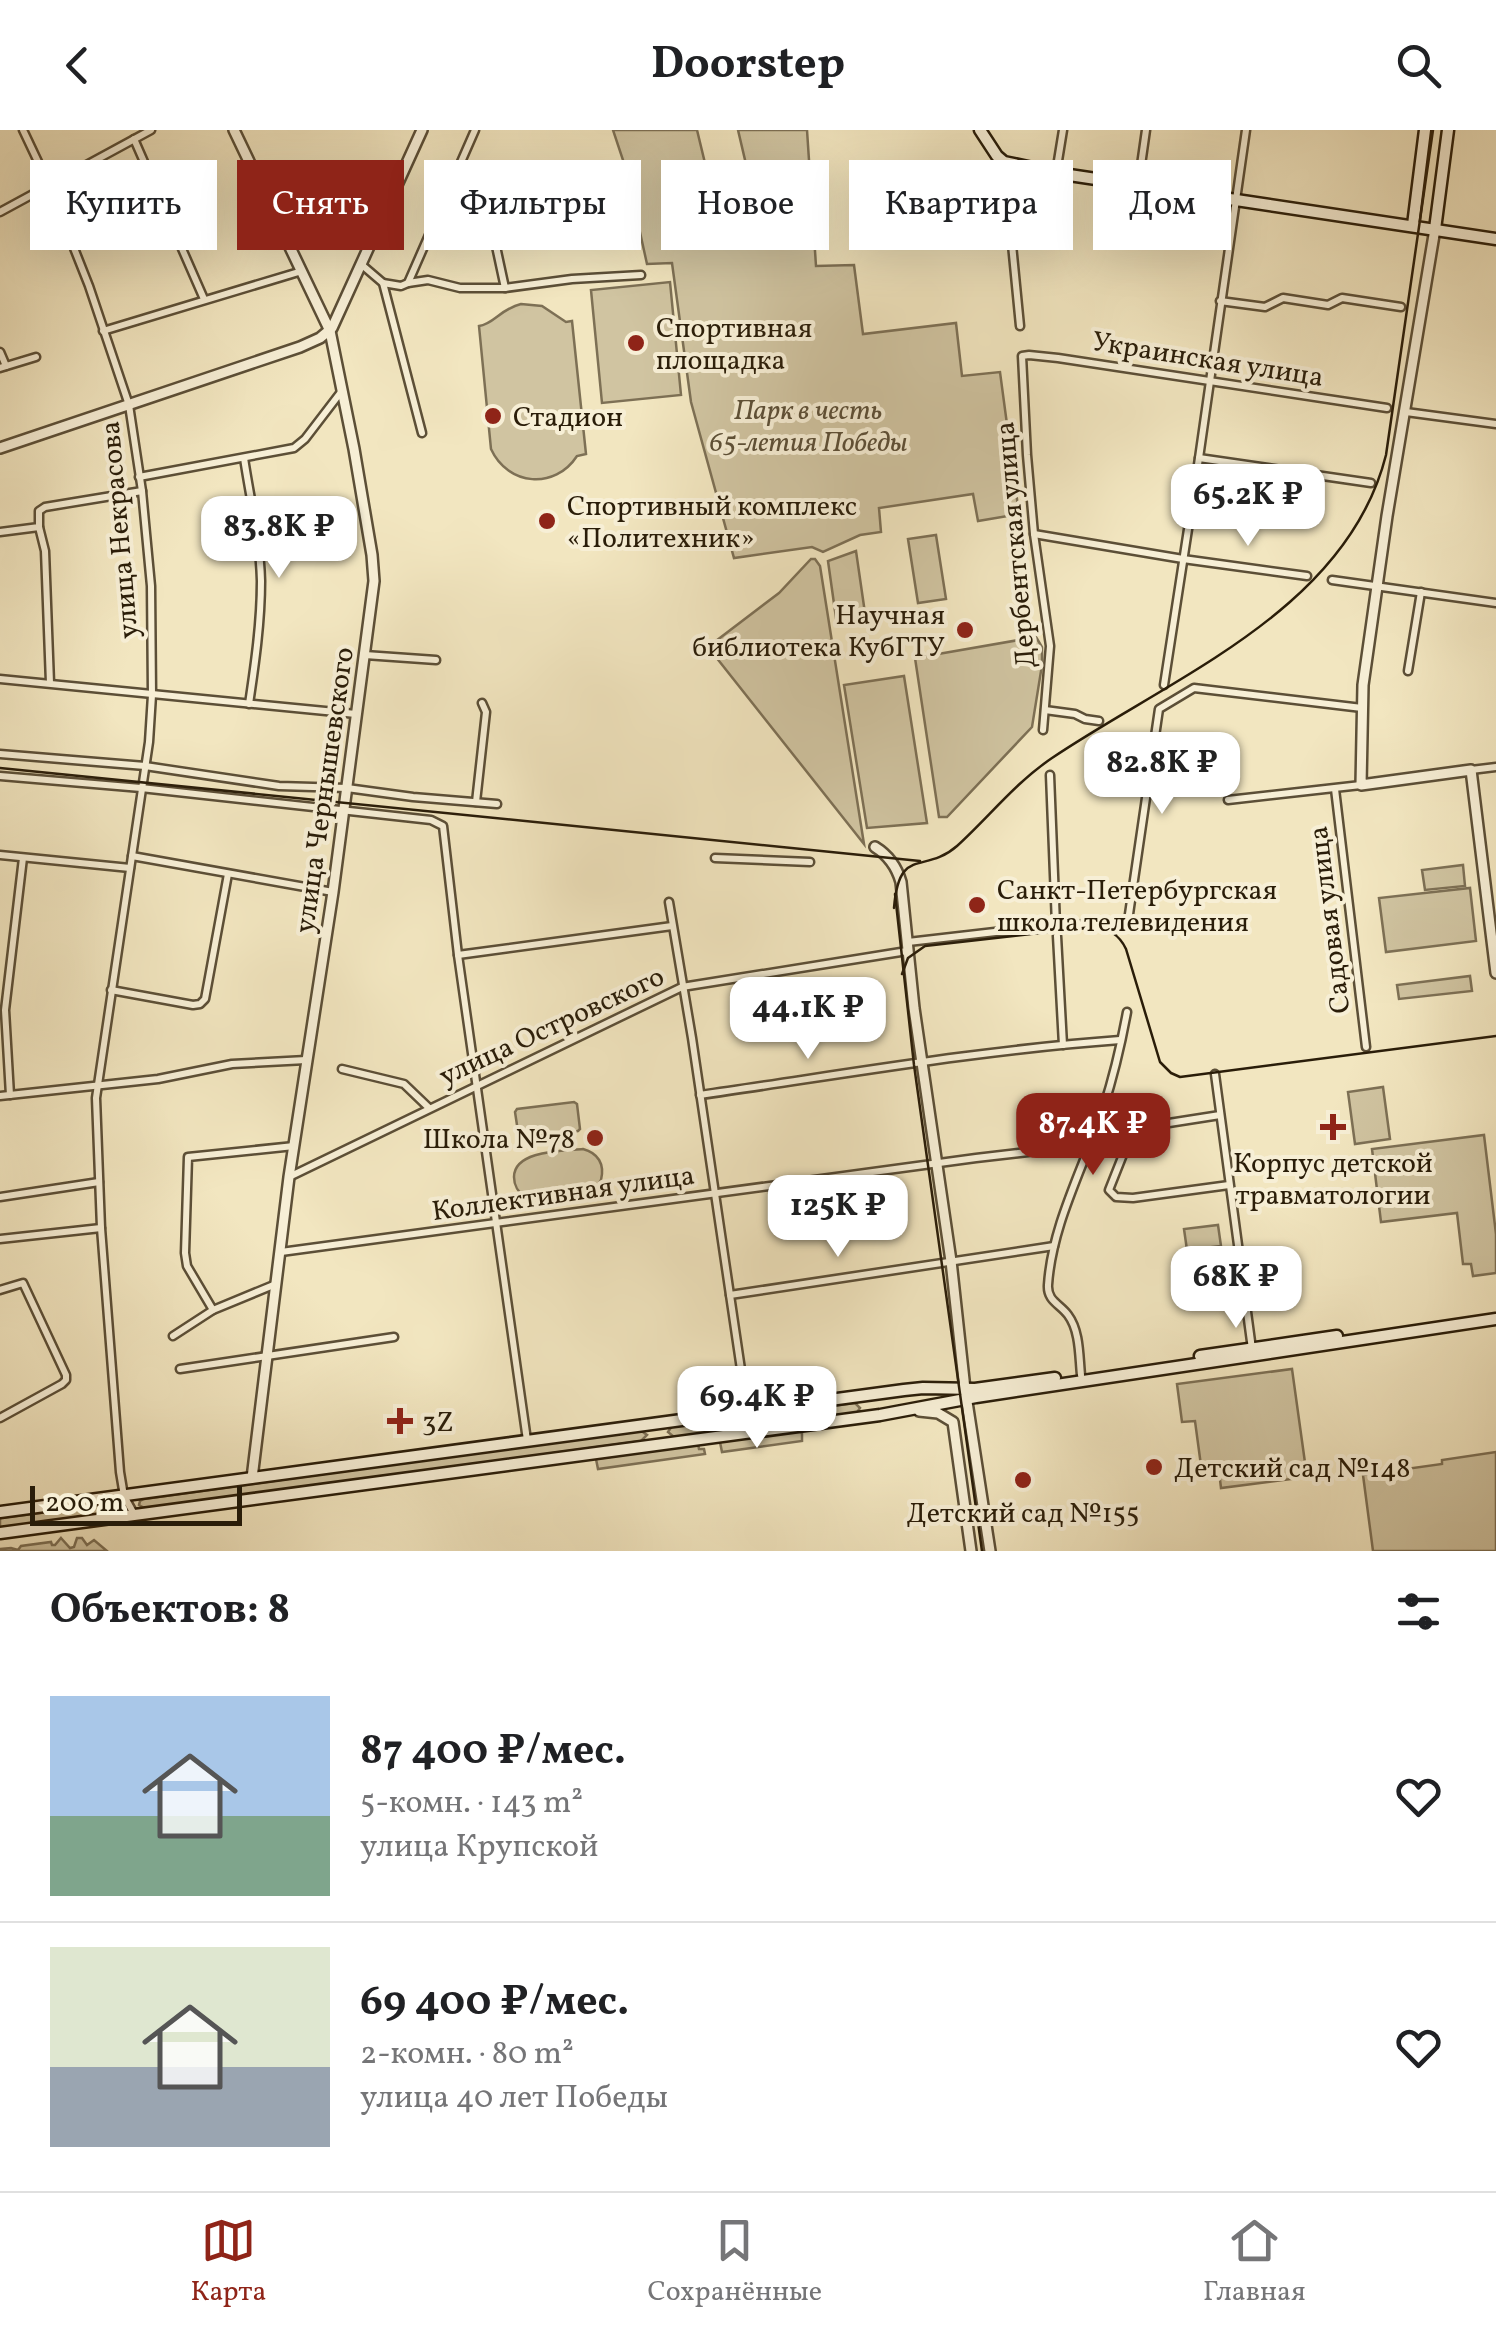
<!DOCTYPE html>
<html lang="ru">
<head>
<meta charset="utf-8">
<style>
	:root { --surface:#fff; --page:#f6f6f6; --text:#202124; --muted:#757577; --line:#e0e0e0; --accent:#8f2418 }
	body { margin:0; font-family:Vollkorn,serif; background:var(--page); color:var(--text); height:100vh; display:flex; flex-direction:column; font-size:38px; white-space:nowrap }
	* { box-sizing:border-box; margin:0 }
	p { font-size:32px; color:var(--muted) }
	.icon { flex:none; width:55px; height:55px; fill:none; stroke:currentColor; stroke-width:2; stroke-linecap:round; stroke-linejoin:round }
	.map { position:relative; height:1421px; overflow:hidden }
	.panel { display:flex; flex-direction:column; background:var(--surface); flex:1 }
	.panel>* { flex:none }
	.top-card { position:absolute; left:30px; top:30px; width:1438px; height:90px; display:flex; gap:20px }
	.scale { position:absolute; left:30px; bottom:25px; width:212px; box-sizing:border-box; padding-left:10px; border:5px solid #2a1d09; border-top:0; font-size:28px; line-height:35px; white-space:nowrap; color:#2a1d09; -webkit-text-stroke:8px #f7efd6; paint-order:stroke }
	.price { position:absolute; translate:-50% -85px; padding:0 22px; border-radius:20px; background:#fff; color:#222; font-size:32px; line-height:65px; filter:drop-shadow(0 2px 5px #0008) }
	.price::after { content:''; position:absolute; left:50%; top:60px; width:30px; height:22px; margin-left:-15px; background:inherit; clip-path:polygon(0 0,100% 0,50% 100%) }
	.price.active { background:var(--accent); color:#fff }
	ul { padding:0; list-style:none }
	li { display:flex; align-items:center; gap:30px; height:250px; padding:0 50px }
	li+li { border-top:2px solid var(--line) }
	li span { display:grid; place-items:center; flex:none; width:280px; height:200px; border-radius:0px; color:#555 }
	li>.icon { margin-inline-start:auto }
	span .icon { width:120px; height:120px; fill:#fffc; stroke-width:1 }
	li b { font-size:42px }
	h2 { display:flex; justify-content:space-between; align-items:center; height:120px; padding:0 50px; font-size:42px }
	.tag { padding:0 35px; border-radius:0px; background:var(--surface); box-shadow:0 10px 40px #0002; font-size:35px; line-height:90px }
	.tag.active { background:var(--accent); color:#fff }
	header { display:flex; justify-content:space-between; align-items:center; height:130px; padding:0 50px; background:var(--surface); font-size:45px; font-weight:700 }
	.tabs { display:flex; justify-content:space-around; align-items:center; height:140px; border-top:2px solid var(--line); background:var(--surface); font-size:28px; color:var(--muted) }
	.tabs a { display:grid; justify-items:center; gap:5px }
	.tabs .active { color:var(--accent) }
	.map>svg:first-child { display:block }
	.green { fill:#d0c4a1; stroke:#7d7055; stroke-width:2.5 }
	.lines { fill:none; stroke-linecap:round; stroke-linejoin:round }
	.minor-casing { stroke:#5c4f37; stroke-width:11 }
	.tertiary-casing { stroke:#5c4f37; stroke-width:14 }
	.secondary-casing { stroke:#2a1d09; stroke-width:15 }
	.minor { stroke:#f7efd6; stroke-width:6 }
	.tertiary { stroke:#f7efd6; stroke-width:9 }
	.secondary { stroke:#f7efd6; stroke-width:10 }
	.tram { stroke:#2a1d09; stroke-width:2.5 }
	.poi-dot { fill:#8f2418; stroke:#f7efd6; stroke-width:4 }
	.labels { text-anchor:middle; stroke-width:8; stroke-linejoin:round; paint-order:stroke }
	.poi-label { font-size:28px; fill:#2a1d09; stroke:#f7efd6; text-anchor:start }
	.street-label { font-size:28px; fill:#2a1d09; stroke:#f7efd6 }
	.park-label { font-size:28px; font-style:italic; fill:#5c4f37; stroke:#f7efd6 }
</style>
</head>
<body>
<header><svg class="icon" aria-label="back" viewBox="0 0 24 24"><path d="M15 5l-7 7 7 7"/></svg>Doorstep<svg class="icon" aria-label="search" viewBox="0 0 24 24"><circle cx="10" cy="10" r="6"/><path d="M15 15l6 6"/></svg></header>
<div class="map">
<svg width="1496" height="1421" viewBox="0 0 1496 1421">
	<rect width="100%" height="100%" fill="#f2e6c0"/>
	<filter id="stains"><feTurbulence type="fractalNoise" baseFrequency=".002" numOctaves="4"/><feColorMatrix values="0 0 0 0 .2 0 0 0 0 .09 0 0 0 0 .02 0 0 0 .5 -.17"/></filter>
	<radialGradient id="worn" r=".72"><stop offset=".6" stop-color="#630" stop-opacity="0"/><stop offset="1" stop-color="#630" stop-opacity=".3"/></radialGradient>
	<g class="green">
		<path d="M 613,0 L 697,0 L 711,58 L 749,47 L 738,0 L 807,0 L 816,136 L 854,135 L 863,204 L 956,193 L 962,246 L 1000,242 L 1019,384 L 978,391 L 973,364 L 879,378 L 881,402 L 860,405 L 823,422 L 812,417 L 734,428 L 691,272 L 672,133 L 647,134 L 626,39 Z"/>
		<path d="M 670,152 L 681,265 L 602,273 L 591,160 Z"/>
		<path d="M 521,174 L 542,176 L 566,192 L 572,191 L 586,324 L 577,326 C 555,360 508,356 491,319 L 479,196 C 494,194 500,179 521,174 Z"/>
		<path d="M 936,405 L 946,469 L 918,473 L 908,409 Z"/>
		<path d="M 856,421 L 866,490 L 837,495 L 828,431 Z"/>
		<path d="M 811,429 L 815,429 L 820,436 L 864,714 L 708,517 L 779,463 Z"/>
		<path d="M 1036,507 L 1042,517 L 1042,535 L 1032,597 L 947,687 L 939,687 L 915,528 Z"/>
		<path d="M 904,546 L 927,693 L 867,698 L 844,555 Z"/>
		<path d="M 1463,735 L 1465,756 L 1425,760 L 1422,740 Z"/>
		<path d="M 1470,758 L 1476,811 L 1386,822 L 1379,768 Z"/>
		<path d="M 1470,846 L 1472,861 L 1399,869 L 1397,855 Z"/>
		<path d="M 1383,957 L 1390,1009 L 1355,1014 L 1348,962 Z"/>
		<path d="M 574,972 L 577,974 L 580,999 L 578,1001 L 519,1008 L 515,982 L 517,979 Z"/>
		<path d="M 1484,1005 L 1496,1104 L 1496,1143 L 1473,1146 L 1471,1134 L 1463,1134 L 1457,1083 L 1381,1092 L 1372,1019 Z"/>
		<path d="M 583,1019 C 598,1023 605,1034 601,1050 C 597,1056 597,1058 590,1061 C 580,1065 535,1071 526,1067 C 518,1063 514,1055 514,1047 C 514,1020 563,1021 583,1019 Z"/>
		<path d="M 1218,1095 L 1221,1116 L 1187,1120 L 1184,1099 Z"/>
		<path d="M 1292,1239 L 1307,1347 L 1221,1358 L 1219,1341 L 1202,1343 L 1195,1291 L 1182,1292 L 1177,1254 Z"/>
		<path d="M 855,1273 L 860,1278 L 856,1284 L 674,1307 L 668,1302 L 672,1296 Z"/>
		<path d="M 640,1300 L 647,1305 L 641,1311 L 146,1379 L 139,1375 L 140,1371 L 144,1369 Z"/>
		<path d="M 798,1301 L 802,1303 L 802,1311 L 722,1322 L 720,1312 Z"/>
		<path d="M 698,1314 L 699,1319 L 704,1319 L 705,1324 L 598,1339 L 596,1329 Z"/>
		<path d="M 1496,1322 L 1496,1421 L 1373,1421 L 1363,1345 L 1442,1334 L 1442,1330 Z"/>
		<path d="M 112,1374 L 116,1378 L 113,1383 L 0,1398 L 0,1388 Z"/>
		<path d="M 61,1408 L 70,1418 L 74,1417 L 77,1408 L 82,1408 L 87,1415 L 94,1410 L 107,1421 L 0,1421 L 0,1419 L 11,1418 L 18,1420 L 21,1416 L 51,1412 L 52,1415 L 55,1415 Z"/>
	</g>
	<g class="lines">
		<g class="minor-casing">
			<g id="minor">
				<path d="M 23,0 L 49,55 L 89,156 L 129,275 L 142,361 L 151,456 L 152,565 L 149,612 L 96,968 L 101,1098 L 120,1342 L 124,1366 L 134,1384"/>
				<path d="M 134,9 L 204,169"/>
				<path d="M 1004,33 L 1020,196"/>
				<path d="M 1056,43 L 1063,0"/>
				<path d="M 1138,56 L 1146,0"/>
				<path d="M 0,82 L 151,0"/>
				<path d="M 494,107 L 537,99 L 543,86 L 534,38 L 500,43 L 491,58 L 494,63 C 487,78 481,93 494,107 L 505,158"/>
				<path d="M 362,135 L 383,153 L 422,303"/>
				<path d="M 383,153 L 401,156 L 408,153 L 475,0"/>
				<path d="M 408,153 L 428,150 L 460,158 L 505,158 L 572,149 L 641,145"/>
				<path d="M 1220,171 L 1265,177 L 1283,168 L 1328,175 L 1342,168 L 1401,177"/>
				<path d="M 103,201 L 302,141"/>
				<path d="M 0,222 L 6,236"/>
				<path d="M 0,238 L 36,227"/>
				<path d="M 1406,282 L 1496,294"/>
				<path d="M 244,328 C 250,368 260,410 261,451 C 261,492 255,534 249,574"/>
				<path d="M 1199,328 L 1371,353"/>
				<path d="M 139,347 L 294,318 L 305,309 L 341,262"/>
				<path d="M 39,397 L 45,421 L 50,553"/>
				<path d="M 0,402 L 39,397 L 39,381 L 45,377 L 142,361"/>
				<path d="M 1034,404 L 1183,429 L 1307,446"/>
				<path d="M 1332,450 L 1496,473"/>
				<path d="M 365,525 L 436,530"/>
				<path d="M 1408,541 L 1421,462"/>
				<path d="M 0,549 L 356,584"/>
				<path d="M 1164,555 L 1199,328 L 1246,0"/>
				<path d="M 1045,580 L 1075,584 L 1085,589 L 1099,591"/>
				<path d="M 1043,600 L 1050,516 L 1034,404 L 1027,325 L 1022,226 L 1029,225 L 1058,228 L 1387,278"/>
				<path d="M 0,624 L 145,636 L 279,656 L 347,658 L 413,667 L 497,674"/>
				<path d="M 1471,640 L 1496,637"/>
				<path d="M 1050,645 L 1056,795"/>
				<path d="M 0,646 L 141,658 L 431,690 L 443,696 L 458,825 L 527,1310"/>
				<path d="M 1335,659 L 1366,917"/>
				<path d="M 1228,670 L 1361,655"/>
				<path d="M 476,672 L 486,582 L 482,573"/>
				<path d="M 0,725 L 130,738"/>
				<path d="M 132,726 L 333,762"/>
				<path d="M 715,728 L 810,732"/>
				<path d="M 669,772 L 692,908 L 747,1280"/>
				<path d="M 1057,806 L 1063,915"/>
				<path d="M 908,812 L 1056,795 L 1097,794 L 1116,799 L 1128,791 L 1159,579 L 1194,558 L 1362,578"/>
				<path d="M 458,825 L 672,796"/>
				<path d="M 111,860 L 193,875 L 200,874 L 205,869 L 228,744"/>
				<path d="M 342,939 L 404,954 L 429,978"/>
				<path d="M 1215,944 L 1252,1219"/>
				<path d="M 10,965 L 5,880 L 23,728"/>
				<path d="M 700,965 C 840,945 980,920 1120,910"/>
				<path d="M 0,966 L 158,949 L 232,934 L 306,930"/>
				<path d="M 1220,985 L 1137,998 L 1132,1002 L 1109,1060 L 1116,1067 L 1133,1068 L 1229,1055"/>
				<path d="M 289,1047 L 682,857 L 907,821"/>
				<path d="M 0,1067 L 99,1052"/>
				<path d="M 0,1109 L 101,1098"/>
				<path d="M 281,1122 L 976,1028 L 1088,1015"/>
				<path d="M 0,1160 L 23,1153 L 66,1245 L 66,1250 L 62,1254 L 0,1288"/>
				<path d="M 730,1165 L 1054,1116"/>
				<path d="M 213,1180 L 187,1136 L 185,1123 L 188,1027 L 294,1016"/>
				<path d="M 173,1206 L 213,1180 L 276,1154"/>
				<path d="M 180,1239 L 394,1207"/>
				<path d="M 1081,1245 C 1079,1226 1080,1201 1068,1185 C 1060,1174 1047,1171 1048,1155 C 1052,1094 1084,1037 1103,979 C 1113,948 1121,915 1127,882"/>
			</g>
		</g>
		<g class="tertiary-casing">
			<g id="tertiary">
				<path d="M 234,0 L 330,201 L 354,319 L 372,425 L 374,451 L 333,762 L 289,1047 L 252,1348"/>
				<path d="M 1435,99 L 1387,386 L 1363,555 L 1361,655 L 1471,640 L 1496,843"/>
				<path d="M 0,318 L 300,217 L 320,208 L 332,198 L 422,0"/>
				<path d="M 875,717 C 888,725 897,738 901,752 L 914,878 L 951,1131 L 965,1259 L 990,1421"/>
				<path d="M 919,1281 L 938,1283 L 953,1292 L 971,1421"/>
			</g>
		</g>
		<g class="secondary-casing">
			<g id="secondary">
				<path d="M 980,0 L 997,26 L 1004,32 L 1056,43 L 1496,109"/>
				<path d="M 1413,95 L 1425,0"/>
				<path d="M 1435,99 L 1448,0"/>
				<path d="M 1200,1226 L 1337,1206"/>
				<path d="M 0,1382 L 904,1260 L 923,1258 L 975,1259 L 1055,1248"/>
				<path d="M 0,1403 L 880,1285 L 976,1267 L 1496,1189"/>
			</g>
		</g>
		<use href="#minor" class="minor"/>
		<use href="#tertiary" class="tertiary"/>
		<use href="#secondary" class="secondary"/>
		<g class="tram">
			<path d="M 0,638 L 920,731"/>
			<path d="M 895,764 L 914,935 L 982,1421"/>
			<path d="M 894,778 C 899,715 924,745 957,716 C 989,687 1015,653 1052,628 C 1172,547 1347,480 1386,325 L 1433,0"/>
			<path d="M 902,844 L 908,828 L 925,816 L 1092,797 C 1108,798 1119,804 1126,819 L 1160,932 L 1171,943 L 1180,947 L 1496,906"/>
		</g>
	</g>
	<g class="poi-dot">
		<circle cx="636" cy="213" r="10"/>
		<circle cx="493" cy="286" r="10"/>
		<circle cx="547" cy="391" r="10"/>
		<circle cx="965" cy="500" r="10"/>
		<circle cx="977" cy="775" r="10"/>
		<path d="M1328 982h10v10h10v10h-10v10h-10v-10h-10v-10h10z"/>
		<circle cx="595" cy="1008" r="10"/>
		<path d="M395 1276h10v10h10v10h-10v10h-10v-10h-10v-10h10z"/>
		<circle cx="1154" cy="1337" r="10"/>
		<circle cx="1023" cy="1350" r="10"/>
	</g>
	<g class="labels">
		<g class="poi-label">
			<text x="656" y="207">Спортивная<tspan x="656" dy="32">площадка</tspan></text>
			<text x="513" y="296">Стадион</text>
			<text x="567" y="385">Спортивный комплекс<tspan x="567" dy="32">«Политехник»</tspan></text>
			<text x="945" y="494" text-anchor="end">Научная<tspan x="945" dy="32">библиотека КубГТУ</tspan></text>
			<text x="997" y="769">Санкт-Петербургская<tspan x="997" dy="32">школа телевидения</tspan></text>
			<text x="575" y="1018" text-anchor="end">Школа №78</text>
			<text x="1333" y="1042" text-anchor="middle">Корпус детской<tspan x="1333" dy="32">травматологии</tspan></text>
			<text x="422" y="1301">3Z</text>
			<text x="1174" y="1347">Детский сад №148</text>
			<text x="1023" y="1392" text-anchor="middle">Детский сад №155</text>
		</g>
		<g class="street-label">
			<text transform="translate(1208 228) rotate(9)" y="10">Украинская улица</text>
			<text transform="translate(118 400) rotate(-95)" y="10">улица Некрасова</text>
			<text transform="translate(1014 415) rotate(-95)" y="10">Дербентская улица</text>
			<text transform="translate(323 660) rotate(-82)" y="10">улица Чернышевского</text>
			<text transform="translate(1328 790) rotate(-97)" y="10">Садовая улица</text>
			<text transform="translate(551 895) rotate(-25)" y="10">улица Островского</text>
			<text transform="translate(563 1062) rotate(-8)" y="10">Коллективная улица</text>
		</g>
		<g class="park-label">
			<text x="808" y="289">Парк в честь<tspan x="808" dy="32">65-летия Победы</tspan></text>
		</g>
	</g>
	<rect width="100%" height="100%" filter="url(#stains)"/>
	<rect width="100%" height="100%" fill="url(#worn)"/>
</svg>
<div class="scale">200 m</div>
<b class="price" style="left:1248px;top:419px">65.2K ₽</b>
<b class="price" style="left:279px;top:451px">83.8K ₽</b>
<b class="price" style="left:1162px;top:687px">82.8K ₽</b>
<b class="price" style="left:808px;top:932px">44.1K ₽</b>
<b class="price active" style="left:1093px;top:1048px">87.4K ₽</b>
<b class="price" style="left:838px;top:1130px">125K ₽</b>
<b class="price" style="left:1236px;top:1201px">68K ₽</b>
<b class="price" style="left:757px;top:1321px">69.4K ₽</b>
<div class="top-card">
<a class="tag">Купить</a>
<a class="tag active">Снять</a>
<a class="tag">Фильтры</a>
<a class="tag">Новое</a>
<a class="tag">Квартира</a>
<a class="tag">Дом</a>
</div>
</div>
<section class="panel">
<h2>Объектов: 8<svg class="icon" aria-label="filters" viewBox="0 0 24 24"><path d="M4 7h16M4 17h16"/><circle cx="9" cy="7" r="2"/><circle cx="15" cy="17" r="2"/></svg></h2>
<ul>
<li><span style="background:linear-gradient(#a9c7e8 60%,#7fa58c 0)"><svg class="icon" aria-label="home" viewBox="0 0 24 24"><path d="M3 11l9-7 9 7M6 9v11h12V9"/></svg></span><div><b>87 400 ₽/мес.</b><p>5-комн. · 143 m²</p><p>улица Крупской</p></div><svg class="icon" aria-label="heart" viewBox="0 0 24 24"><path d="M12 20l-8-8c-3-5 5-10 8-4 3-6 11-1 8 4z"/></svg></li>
<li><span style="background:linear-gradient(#dfe7d0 60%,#9aa5b1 0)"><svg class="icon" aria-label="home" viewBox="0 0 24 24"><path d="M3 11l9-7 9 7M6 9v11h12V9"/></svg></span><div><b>69 400 ₽/мес.</b><p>2-комн. · 80 m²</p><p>улица 40 лет Победы</p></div><svg class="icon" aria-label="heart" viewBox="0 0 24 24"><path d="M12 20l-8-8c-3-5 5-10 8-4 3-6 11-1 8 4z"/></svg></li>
</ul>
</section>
<nav class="tabs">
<a class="active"><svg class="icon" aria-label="map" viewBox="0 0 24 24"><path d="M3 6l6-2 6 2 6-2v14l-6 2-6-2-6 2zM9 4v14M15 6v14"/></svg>Карта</a>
<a><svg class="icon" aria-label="saved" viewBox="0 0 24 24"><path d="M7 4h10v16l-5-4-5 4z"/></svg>Сохранённые</a>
<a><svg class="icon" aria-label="home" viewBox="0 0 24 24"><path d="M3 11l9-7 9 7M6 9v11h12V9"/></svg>Главная</a>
</nav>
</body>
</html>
